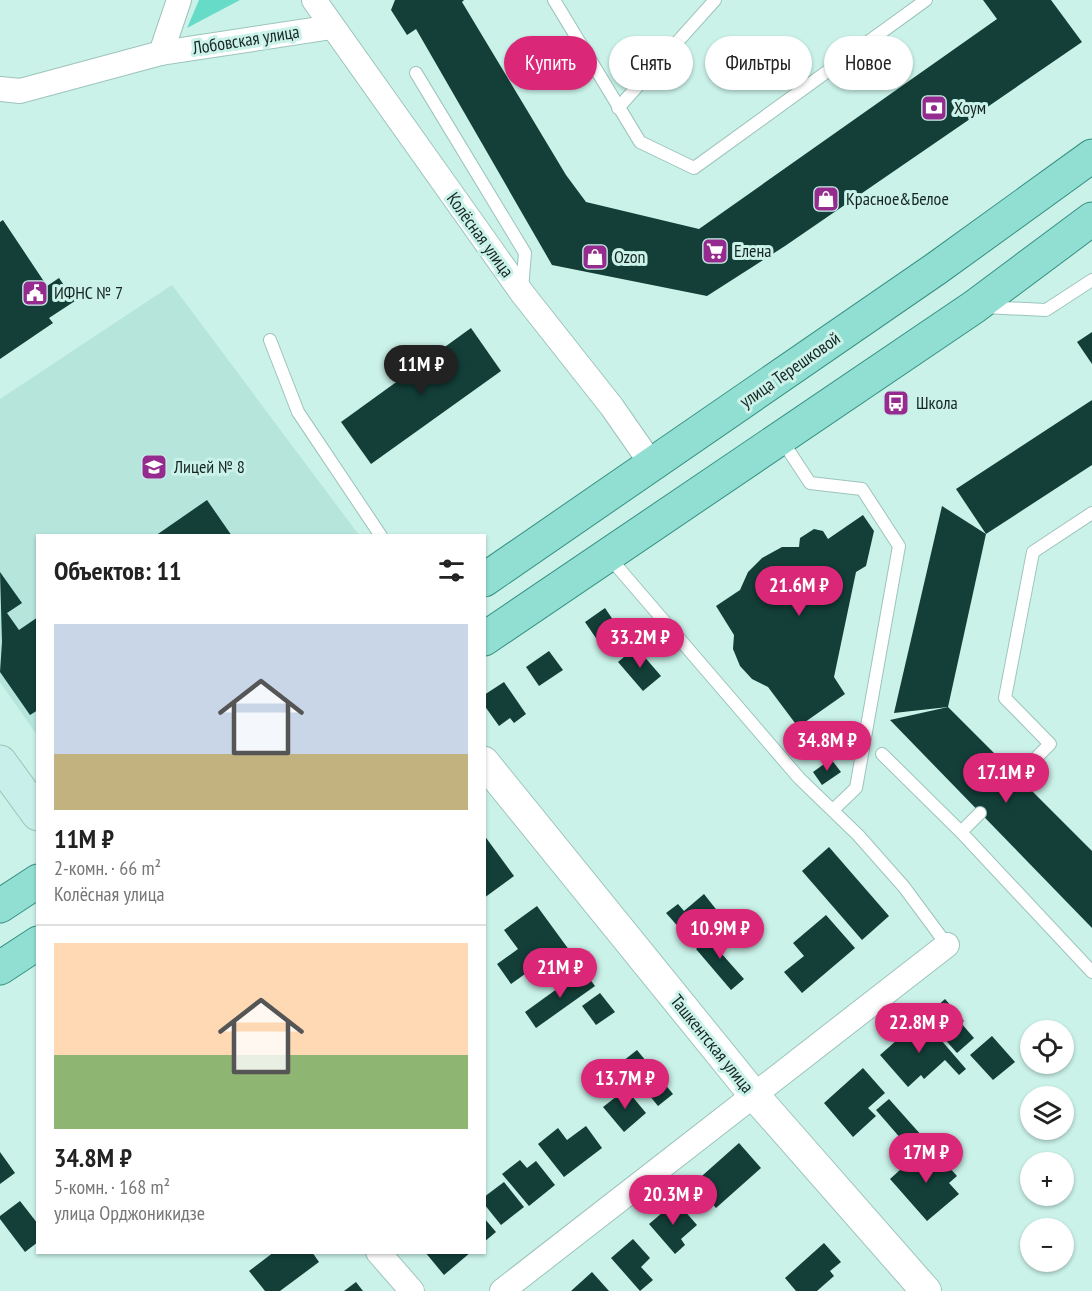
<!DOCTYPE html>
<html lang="ru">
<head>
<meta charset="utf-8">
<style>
	:root { --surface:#fff; --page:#f2f2f2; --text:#222; --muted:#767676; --line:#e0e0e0; --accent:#db2777 }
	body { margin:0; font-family:"PT Sans Narrow",sans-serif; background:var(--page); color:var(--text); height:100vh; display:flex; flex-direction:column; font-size:22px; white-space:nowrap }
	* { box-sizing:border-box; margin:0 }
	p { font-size:20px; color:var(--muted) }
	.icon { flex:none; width:33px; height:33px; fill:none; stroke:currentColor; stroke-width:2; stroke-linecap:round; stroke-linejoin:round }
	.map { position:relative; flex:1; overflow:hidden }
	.sheet { position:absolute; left:36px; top:534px; width:450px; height:720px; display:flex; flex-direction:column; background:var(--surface); border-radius:0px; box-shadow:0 2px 4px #0004 }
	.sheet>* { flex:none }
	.hud { position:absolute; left:504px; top:36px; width:498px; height:54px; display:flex; gap:12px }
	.tools { position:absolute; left:1020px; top:1020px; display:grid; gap:12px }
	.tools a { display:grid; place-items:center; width:54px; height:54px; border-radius:50%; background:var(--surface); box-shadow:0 2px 4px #0004; font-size:30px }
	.price { position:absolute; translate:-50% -51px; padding:0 14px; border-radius:21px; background:var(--accent); color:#fff; font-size:20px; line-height:39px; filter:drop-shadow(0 2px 3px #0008) }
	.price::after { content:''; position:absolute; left:50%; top:36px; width:18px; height:14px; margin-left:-9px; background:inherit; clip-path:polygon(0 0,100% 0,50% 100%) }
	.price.current { background:#222; color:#fff }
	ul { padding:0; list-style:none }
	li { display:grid; align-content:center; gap:12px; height:318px; padding:0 18px }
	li+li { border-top:2px solid var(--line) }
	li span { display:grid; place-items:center; height:186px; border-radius:0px; color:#555 }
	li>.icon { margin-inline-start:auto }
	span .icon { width:108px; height:108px; fill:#fffc; stroke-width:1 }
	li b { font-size:26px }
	h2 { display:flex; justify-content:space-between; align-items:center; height:72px; padding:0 18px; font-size:26px }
	.chip { padding:0 21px; border-radius:27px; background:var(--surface); box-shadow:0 2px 4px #0004; font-size:21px; line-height:54px }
	.chip.current { background:var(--accent); color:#fff }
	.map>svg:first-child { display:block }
	.built { fill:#b5e5db }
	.green { fill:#66dcc8 }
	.building { fill:#133f38 }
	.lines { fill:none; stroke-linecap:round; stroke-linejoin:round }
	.service-casing { stroke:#9dc4bb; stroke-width:14 }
	.minor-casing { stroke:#9dc4bb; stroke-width:26 }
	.tertiary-casing { stroke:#9dc4bb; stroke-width:32 }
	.secondary-casing { stroke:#9dc4bb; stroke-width:35 }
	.primary-casing { stroke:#369082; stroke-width:35 }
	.service { stroke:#fff; stroke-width:12 }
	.minor { stroke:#fff; stroke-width:24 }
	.tertiary { stroke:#fff; stroke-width:30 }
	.secondary { stroke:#c8efe9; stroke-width:33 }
	.primary { stroke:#91dfd3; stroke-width:33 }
	.labels { text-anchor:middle; stroke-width:6; stroke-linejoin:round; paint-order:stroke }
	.street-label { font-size:18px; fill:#162522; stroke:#caf2e9 }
	.poi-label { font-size:18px; fill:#162522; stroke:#caf2e9; text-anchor:start }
</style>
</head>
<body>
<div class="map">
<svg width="1092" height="1291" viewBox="0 0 1092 1291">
	<rect width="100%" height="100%" fill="#caf2e9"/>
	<path class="built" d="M 172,285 L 359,535 L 38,536 L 37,735 L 0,682 L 0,399 Z"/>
	<path class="green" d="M 199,0 L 240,0 L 187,28 Z"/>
	<g class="building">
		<path d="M 395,0 L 464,0 L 462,2 L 566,175 L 586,202 L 699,229 L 997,19 L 983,0 L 1051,0 L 1082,42 L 785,246 L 707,296 L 552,265 L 416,29 L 407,35 L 391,10 Z"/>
		<path d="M 3,220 L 47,286 L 59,278 L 75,301 L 49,318 L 53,323 L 0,359 L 0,222 Z"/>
		<path d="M 471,328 L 501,371 L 371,464 L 341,422 Z"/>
		<path d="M 1092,332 L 1092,364 L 1077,342 Z"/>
		<path d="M 1092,400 L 1092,465 L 986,534 L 956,489 Z"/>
		<path d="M 207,500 L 232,536 L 155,536 Z"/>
		<path d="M 942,506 L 986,534 L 948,707 L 894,713 Z"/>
		<path d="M 863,515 L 874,531 L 866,566 L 856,572 L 834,677 L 845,694 L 798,727 L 768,687 L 752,679 L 740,666 L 733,649 L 734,635 L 716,606 L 740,590 L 748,572 L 762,558 L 782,547 L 799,547 L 800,538 L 814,529 L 823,531 L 828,539 Z"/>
		<path d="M 0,572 L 22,603 L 7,613 L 19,630 L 38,617 L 38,710 L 30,715 L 0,672 L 2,642 Z"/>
		<path d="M 605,608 L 626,639 L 606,653 L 585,622 Z"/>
		<path d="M 636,647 L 661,676 L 643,691 L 618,662 Z"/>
		<path d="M 549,651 L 563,670 L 539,686 L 526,667 Z"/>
		<path d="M 504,682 L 526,714 L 514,723 L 510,718 L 499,726 L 484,705 L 484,695 Z"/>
		<path d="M 948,707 L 1092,851 L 1092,928 L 890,720 Z"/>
		<path d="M 831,759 L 841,772 L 822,785 L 813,772 Z"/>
		<path d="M 484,835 L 514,876 L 484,898 Z"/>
		<path d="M 829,847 L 889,916 L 862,940 L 802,871 Z"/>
		<path d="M 704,894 L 719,913 L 689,939 L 666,913 L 678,904 L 684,911 Z"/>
		<path d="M 537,906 L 575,958 L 549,978 L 539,964 L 511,984 L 497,964 L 518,949 L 504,930 Z"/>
		<path d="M 826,915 L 855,948 L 802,993 L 784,972 L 804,956 L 793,943 Z"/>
		<path d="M 718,931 L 731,945 L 721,953 L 744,979 L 731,990 L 696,949 Z"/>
		<path d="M 583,970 L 595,986 L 536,1028 L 525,1012 Z"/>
		<path d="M 600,993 L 615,1012 L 596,1025 L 582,1006 Z"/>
		<path d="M 945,999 L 964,1021 L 961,1023 L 974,1038 L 957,1053 L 925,1017 Z"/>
		<path d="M 922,1018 L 966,1069 L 959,1075 L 945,1060 L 924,1079 L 921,1075 L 908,1087 L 880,1055 Z"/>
		<path d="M 992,1036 L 1015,1062 L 993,1080 L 970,1055 Z"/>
		<path d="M 637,1050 L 673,1094 L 658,1106 L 649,1095 L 645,1098 L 618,1065 Z"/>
		<path d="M 863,1068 L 885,1093 L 868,1108 L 876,1116 L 853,1137 L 824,1103 Z"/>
		<path d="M 626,1089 L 646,1113 L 624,1132 L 603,1107 Z"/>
		<path d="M 889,1099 L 922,1136 L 909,1148 L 876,1110 Z"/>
		<path d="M 586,1126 L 602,1148 L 564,1177 L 538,1144 L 558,1128 L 567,1140 Z"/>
		<path d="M 739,1143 L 761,1168 L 716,1208 L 694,1183 Z"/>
		<path d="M 921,1151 L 930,1161 L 938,1155 L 957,1176 L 949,1183 L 959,1194 L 927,1221 L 890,1179 Z"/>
		<path d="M 0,1152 L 15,1173 L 0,1184 Z"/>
		<path d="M 520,1160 L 527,1168 L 536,1161 L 555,1185 L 529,1206 L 502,1174 Z"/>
		<path d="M 504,1182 L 524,1207 L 501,1225 L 484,1204 L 484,1197 Z"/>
		<path d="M 20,1201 L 38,1224 L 38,1242 L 25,1252 L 0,1219 L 0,1216 Z"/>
		<path d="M 676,1201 L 697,1225 L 681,1239 L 685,1245 L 675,1254 L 649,1224 Z"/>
		<path d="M 484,1218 L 496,1232 L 484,1242 Z"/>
		<path d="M 633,1239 L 650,1258 L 641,1267 L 653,1280 L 640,1291 L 611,1258 Z"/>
		<path d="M 824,1243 L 841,1262 L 830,1271 L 834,1276 L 817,1291 L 796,1291 L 785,1278 Z"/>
		<path d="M 274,1252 L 312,1252 L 319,1262 L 280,1291 L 265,1291 L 249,1271 Z"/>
		<path d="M 425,1252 L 471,1252 L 444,1275 Z"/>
		<path d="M 592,1272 L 609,1291 L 571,1291 Z"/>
		<path d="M 356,1282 L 363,1291 L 344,1291 Z"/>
	</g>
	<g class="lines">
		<g class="service-casing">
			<g id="service">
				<path d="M 554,0 L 640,142 L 694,168 L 926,0"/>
				<path d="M 416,73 L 525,253 L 522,289"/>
				<path d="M 618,108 L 715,0"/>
				<path d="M 984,307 L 1046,310 L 1092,280"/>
				<path d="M 270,340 L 298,412 L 381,536"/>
				<path d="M 781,439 L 810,483 L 862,489 L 899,546 L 856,788 L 833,810"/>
				<path d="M 609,557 L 799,778 L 858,835 L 904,887 L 947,945"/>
				<path d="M 882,754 L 961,832 L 1092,972"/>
				<path d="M 1018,776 L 1050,744 L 1005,698 L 1033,552 L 1092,513"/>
				<path d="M 961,832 L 980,813"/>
			</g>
		</g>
		<g class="minor-casing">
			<g id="minor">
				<path d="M 314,0 L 522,293 L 612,407 L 653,466"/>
				<path d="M 161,53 L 179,0"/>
				<path d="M 0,89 L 20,91 L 161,53 L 332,27"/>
				<path d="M 378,1252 L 412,1291"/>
				<path d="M 502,1291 L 947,945"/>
			</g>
		</g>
		<g class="tertiary-casing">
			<path id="tertiary" d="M 484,762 L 754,1095 L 926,1291"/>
		</g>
		<g class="secondary-casing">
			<path id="secondary" d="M 0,762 L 38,814"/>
		</g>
		<g class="primary-casing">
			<g id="primary">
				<path d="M 484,580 L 937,268 L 1092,156"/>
				<path d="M 484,639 L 974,307 L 1092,219"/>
				<path d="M 0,906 L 38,881"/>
				<path d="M 0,968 L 38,943"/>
			</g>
		</g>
		<use href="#service" class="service"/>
		<use href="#minor" class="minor"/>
		<use href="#tertiary" class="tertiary"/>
		<use href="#secondary" class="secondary"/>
		<use href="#primary" class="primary"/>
	</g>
	<defs>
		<g id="bank-square" transform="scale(1.35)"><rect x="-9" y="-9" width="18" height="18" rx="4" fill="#952b8e" stroke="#caf2e9"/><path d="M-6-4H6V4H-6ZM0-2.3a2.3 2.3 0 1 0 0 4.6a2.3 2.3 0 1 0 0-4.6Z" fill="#fff"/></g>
		<g id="shop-square" transform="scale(1.35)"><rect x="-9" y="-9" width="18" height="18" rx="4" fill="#952b8e" stroke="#caf2e9"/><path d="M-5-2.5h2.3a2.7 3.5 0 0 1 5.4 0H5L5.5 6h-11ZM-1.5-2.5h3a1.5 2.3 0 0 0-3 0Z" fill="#fff"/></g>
		<g id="supermarket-square" transform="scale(1.35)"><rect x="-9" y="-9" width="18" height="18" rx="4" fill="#952b8e" stroke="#caf2e9"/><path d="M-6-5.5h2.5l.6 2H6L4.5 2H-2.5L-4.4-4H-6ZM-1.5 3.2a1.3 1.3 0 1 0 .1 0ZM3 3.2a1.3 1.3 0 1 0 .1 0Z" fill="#fff"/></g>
		<g id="civic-square" transform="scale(1.35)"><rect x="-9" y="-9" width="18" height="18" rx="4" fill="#952b8e" stroke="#caf2e9"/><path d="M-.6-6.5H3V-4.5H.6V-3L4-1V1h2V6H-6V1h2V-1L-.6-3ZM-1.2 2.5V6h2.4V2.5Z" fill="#fff"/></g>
		<g id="bus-square" transform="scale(1.35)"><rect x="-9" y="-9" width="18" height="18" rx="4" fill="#952b8e" stroke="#caf2e9"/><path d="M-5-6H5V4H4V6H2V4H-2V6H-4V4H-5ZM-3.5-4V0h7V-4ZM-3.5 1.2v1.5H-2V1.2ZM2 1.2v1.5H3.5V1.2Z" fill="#fff"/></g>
		<g id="school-square" transform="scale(1.35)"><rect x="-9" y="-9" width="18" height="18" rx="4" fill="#952b8e" stroke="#caf2e9"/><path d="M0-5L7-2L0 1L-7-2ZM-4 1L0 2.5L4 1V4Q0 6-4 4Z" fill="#fff"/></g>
	</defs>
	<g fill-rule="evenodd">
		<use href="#bank-square" x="934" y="108"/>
		<use href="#shop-square" x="826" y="199"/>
		<use href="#supermarket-square" x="715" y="251"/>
		<use href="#shop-square" x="595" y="257"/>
		<use href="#civic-square" x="35" y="293"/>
		<use href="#bus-square" x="896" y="403"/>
		<use href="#school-square" x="154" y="467"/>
	</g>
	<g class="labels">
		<g class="street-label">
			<text transform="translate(246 40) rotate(-9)" y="6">Лобовская улица</text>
			<text transform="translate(480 235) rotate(54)" y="6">Колёсная улица</text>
			<text transform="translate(790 370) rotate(-35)" y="6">улица Терешковой</text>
			<text transform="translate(712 1044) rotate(51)" y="6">Ташкентская улица</text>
		</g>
		<g class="poi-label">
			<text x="954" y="114">Хоум</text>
			<text x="846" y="205">Красное&amp;Белое</text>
			<text x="734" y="257">Елена</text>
			<text x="614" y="263">Ozon</text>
			<text x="54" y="299">ИФНС № 7</text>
			<text x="916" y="409">Школа</text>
			<text x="174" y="473">Лицей № 8</text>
		</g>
	</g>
</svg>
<div class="tools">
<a><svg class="icon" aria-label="locate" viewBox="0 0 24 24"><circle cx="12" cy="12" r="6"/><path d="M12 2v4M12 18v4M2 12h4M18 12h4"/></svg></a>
<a><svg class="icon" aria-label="layers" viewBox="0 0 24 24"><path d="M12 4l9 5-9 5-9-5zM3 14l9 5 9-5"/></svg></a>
<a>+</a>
<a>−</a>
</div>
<b class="price current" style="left:421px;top:396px">11M ₽</b>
<b class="price" style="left:799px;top:617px">21.6M ₽</b>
<b class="price" style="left:640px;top:669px">33.2M ₽</b>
<b class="price" style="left:827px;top:772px">34.8M ₽</b>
<b class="price" style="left:1006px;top:804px">17.1M ₽</b>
<b class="price" style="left:720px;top:960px">10.9M ₽</b>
<b class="price" style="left:560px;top:999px">21M ₽</b>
<b class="price" style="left:919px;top:1054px">22.8M ₽</b>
<b class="price" style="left:625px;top:1110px">13.7M ₽</b>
<b class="price" style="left:926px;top:1184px">17M ₽</b>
<b class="price" style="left:673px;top:1226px">20.3M ₽</b>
<div class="hud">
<a class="chip current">Купить</a>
<a class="chip">Снять</a>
<a class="chip">Фильтры</a>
<a class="chip">Новое</a>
</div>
<section class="sheet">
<h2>Объектов: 11<svg class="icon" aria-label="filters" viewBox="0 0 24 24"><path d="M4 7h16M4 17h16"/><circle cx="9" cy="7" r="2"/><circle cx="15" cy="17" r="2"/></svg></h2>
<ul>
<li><span style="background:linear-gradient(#c9d6e8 70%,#c2b280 0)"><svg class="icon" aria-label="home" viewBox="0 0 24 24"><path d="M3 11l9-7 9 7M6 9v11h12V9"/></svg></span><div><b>11M ₽</b><p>2-комн. · 66 m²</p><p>Колёсная улица</p></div></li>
<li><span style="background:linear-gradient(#ffd9b3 60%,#8fb573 0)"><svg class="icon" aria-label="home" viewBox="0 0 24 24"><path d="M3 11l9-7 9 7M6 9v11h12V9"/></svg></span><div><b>34.8M ₽</b><p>5-комн. · 168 m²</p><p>улица Орджоникидзе</p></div></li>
</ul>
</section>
</div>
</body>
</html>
